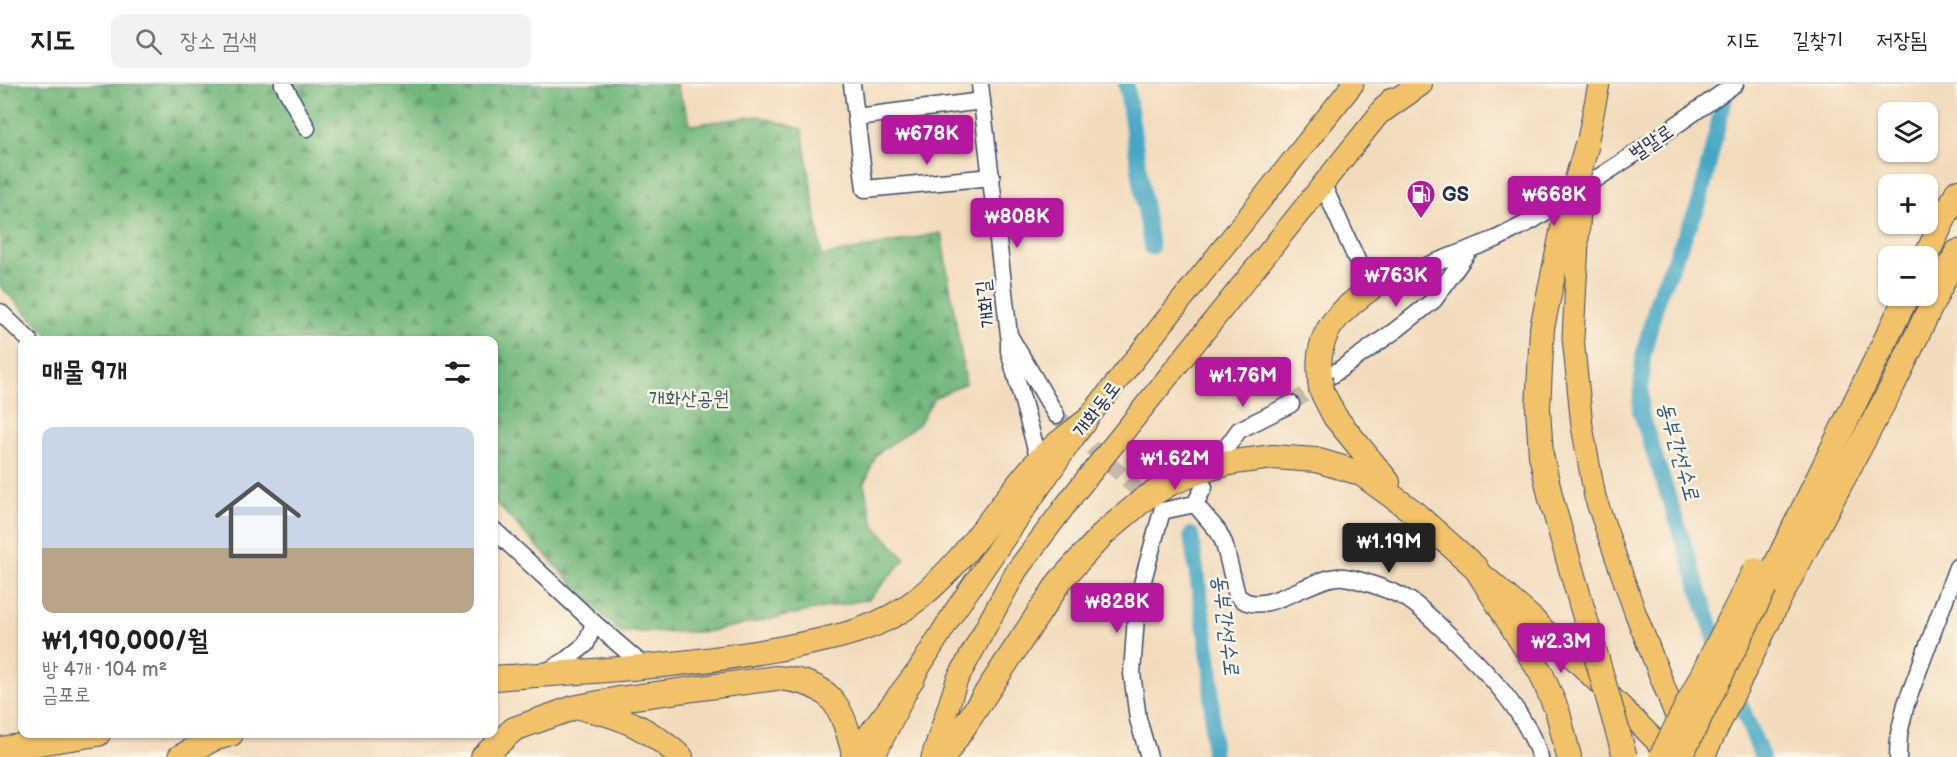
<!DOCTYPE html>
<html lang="ko">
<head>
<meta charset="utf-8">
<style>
	:root { --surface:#fff; --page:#f2f2f2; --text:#202124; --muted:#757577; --line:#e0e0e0; --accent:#b5179e }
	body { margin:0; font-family:"Balsamiq Sans","Poor Story",sans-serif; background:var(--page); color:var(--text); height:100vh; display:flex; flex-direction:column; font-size:22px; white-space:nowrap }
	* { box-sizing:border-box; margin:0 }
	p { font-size:20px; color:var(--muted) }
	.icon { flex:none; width:33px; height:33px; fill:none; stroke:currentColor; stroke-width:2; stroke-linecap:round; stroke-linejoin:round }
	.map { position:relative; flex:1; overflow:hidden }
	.details { position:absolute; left:18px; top:252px; width:480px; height:402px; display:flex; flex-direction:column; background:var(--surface); border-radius:12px; box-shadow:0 2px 4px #0004 }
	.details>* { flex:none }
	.buttons { position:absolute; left:1878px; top:18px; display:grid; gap:12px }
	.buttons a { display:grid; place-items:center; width:60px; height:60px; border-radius:12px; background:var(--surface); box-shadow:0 2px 4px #0004; font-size:30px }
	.price { position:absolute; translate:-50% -51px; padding:0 14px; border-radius:6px; background:var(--accent); color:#fff; font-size:20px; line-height:39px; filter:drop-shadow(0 2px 3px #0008) }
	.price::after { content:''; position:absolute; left:50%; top:36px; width:18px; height:14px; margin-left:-9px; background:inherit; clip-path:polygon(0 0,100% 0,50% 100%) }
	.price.selected { background:#222; color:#fff }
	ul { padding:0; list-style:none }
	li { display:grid; align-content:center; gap:12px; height:318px; padding:0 24px }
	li+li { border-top:2px solid var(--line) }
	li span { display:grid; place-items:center; height:186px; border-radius:12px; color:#555 }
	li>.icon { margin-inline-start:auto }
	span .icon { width:108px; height:108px; fill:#fffc; stroke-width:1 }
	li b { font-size:26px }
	h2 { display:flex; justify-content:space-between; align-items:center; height:72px; padding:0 24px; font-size:26px }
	header { display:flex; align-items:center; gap:36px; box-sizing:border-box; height:84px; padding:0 30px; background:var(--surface); border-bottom:2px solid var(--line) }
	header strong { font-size:28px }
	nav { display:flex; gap:33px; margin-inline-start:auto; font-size:21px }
	.search { width:420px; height:54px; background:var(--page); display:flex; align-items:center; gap:15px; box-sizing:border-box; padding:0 21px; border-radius:12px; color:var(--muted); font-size:22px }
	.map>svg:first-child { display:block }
	.forest { fill:url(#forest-firs); stroke:#46736d; stroke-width:1.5 }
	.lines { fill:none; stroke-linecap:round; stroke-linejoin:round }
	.canal { stroke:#44a7c4; stroke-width:16 }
	.minor-tunnel { stroke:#c7b9a9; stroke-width:16; stroke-dasharray:16 8; stroke-linecap:butt }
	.minor-casing { stroke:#3b496c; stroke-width:19 }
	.major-casing { stroke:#3b496c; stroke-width:23 }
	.highway-casing { stroke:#3b496c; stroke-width:26 }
	.minor { stroke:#fff; stroke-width:16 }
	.major { stroke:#f2c26a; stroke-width:21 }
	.highway { stroke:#f2c26a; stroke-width:24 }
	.major-bridge-casing { stroke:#3b496c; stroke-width:23; stroke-linecap:butt }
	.highway-bridge-casing { stroke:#3b496c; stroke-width:26; stroke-linecap:butt }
	.major-bridge { stroke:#f2c26a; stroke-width:21 }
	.highway-bridge { stroke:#f2c26a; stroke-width:24 }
	.labels { text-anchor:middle; stroke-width:5; stroke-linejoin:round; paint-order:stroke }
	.street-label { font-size:20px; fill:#1b2f5e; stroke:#fcf5e5 }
	.poi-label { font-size:20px; font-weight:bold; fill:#1b2f5e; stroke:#fcf5e5; text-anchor:start }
	.park-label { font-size:20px; fill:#38596b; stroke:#fcf5e5 }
	.water-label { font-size:21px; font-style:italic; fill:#295982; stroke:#fcf5e5 }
</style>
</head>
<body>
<header>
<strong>지도</strong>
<div class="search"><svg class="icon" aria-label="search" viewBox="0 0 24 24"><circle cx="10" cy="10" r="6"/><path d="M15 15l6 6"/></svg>장소 검색</div>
<nav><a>지도</a><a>길찾기</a><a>저장됨</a></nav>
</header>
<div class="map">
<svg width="1957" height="673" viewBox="0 0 1957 673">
	<defs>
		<pattern id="forest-firs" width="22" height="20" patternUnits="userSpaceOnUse" patternTransform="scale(1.5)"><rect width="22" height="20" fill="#72b77c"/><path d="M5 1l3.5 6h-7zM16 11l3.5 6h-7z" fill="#5d9569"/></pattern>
	</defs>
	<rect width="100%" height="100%" fill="#fcf5e5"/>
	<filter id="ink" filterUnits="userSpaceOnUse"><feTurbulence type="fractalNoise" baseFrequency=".0167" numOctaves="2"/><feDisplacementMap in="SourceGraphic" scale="12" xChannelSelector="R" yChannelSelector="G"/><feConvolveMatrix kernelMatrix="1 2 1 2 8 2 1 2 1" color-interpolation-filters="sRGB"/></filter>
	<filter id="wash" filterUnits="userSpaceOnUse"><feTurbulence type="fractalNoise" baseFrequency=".008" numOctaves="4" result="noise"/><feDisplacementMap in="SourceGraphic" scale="24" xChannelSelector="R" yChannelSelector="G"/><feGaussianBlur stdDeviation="1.35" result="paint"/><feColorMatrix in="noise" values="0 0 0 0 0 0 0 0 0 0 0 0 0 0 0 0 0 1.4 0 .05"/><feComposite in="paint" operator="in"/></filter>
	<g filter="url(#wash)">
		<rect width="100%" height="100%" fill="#f2dbbc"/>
		<path class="forest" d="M 0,0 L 676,0 L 691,41 L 758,32 L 802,45 L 822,172 L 941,149 L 966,299 L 934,314 L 919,340 L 876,371 L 864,402 L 874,441 L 905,475 L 869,515 L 706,548 L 619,548 L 494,417 L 494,256 L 53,256 L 0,202 Z"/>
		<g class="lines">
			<g class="canal">
				<path d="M 1126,0 L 1151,163"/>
				<path d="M 1191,451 L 1211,587 L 1213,673"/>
				<path d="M 1719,566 L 1640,327 L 1643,272 L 1658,213 L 1699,120 L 1728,0"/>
				<path d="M 1733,602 L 1762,673"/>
			</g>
		</g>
	</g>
	<g filter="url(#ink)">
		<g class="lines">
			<g class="minor-tunnel">
				<path d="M 1291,320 L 1326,295"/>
				<path d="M 1056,331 L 1152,419"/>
			</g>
			<g class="minor-casing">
				<g id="minor">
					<path d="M 283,0 L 307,44"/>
					<path d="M 852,0 L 865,105 L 992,93"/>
					<path d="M 980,0 L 1009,251 L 1056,331"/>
					<path d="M 856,33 L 982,17"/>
					<path d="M 1323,101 L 1370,205 L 1392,195 L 1496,155 L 1533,136 L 1636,69 L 1735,0"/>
					<path d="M 0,228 L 29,256"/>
					<path d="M 1009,257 L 1009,267 L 1039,376"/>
					<path d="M 1332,291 L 1396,246 L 1434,216 L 1470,165"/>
					<path d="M 1226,364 L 1239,346 L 1291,320"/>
					<path d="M 1195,420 L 1218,447 L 1224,459 L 1237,511 C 1260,539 1315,489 1344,493 C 1359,495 1396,508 1409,516 C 1424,526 1437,540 1450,552 C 1486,587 1524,625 1540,673"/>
					<path d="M 494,446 L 594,539 L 645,583"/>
					<path d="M 546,588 L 565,577 L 586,560 L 594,539"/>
					<path d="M 1149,673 L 1138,635 L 1132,589 L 1137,518 L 1162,427 L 1195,420 L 1204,403"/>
					<path d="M 1898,673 L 1899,650 L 1906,620 L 1957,483"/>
				</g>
			</g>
			<g class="major-casing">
				<g id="major">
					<path d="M 1587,60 L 1599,0"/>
					<path d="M 1579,140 L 1573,254 L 1582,342 L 1595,413 L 1635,528 L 1682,648"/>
					<path d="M 1486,493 L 1533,534 L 1672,673"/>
					<path d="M 874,673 L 913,594 L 954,528 L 1084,339 L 1353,0"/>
					<path d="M 932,673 L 957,596 L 1017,486 L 1074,410 L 1392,14"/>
				</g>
			</g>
			<g class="highway-casing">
				<g id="highway">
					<path d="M 1383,26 L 1420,0"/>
					<path d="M 1926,172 L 1957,108"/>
					<path d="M 1320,293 C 1315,250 1337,229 1370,205"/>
					<path d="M 1321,306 L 1335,333 L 1388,398"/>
					<path d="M 1551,415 L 1541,371 L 1538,325 L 1542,244 L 1563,144"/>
					<path d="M 1766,501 L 1907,212"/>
					<path d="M 494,594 C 592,587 691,582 788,563 C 835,554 880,546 919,514 C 967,476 997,422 1038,377 C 1052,363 1069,351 1084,339"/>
					<path d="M 585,625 C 622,631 653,648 681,673"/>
					<path d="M 0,665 L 98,650"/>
					<path d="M 180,673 L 213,655 L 231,650"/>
					<path d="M 483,673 L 514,645 L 573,624 L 619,615 L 776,594 C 831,598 841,619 854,670"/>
					<path d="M 853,673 L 913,594"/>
					<path d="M 944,673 L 1060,497 L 1104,449 L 1144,415 L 1171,399 L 1201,387 L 1234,378 L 1273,373 L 1316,376 L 1360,389 L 1411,426 L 1475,483 L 1541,589 L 1558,629 L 1569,673"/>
					<path d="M 1702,673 L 1778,517 L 1893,301 L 1957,168"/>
				</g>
			</g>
			<use href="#minor" class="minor"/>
			<use href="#major" class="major"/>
			<use href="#highway" class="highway"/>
			<g class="major-bridge-casing">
				<path id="major-bridge" d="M 1579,140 L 1583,101"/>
			</g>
			<g class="highway-bridge-casing">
				<g id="highway-bridge">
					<path d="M 1563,144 L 1587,60"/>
					<path d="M 1320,293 L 1321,306"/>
					<path d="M 1551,415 L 1625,673"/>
					<path d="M 1661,673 L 1755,486"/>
					<path d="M 1680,673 L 1765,503"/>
				</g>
			</g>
			<use href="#major-bridge" class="major-bridge"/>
			<use href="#highway-bridge" class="highway-bridge"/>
		</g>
	</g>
	<defs>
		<g id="fuel-pin" transform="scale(1.5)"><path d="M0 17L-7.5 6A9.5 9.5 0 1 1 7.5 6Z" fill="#b5179e" stroke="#fcf5e5"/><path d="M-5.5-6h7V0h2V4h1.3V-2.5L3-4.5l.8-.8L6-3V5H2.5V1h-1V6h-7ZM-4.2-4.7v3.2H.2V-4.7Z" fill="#fff"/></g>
	</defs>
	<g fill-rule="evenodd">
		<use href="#fuel-pin" x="1421" y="110"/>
	</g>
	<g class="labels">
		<g class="street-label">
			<text transform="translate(1651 58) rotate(-34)" y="7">벌말로</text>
			<text transform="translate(985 220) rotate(-97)" y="7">개화길</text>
			<text transform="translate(1096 325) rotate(-53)" y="7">개화동로</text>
		</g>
		<g class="poi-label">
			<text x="1442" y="117">GS</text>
		</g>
		<g class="park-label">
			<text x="689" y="321">개화산공원</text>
		</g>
		<g class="water-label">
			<text transform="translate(1679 367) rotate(74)" y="7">동부간선수로</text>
			<text transform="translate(1226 541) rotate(83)" y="7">동부간선수로</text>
		</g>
	</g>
</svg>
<div class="buttons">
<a><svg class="icon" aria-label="layers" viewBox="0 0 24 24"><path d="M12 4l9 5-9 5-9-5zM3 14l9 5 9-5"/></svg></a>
<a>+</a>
<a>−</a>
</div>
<b class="price" style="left:927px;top:82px">₩678K</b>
<b class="price" style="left:1554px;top:143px">₩668K</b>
<b class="price" style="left:1017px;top:165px">₩808K</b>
<b class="price" style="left:1396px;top:224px">₩763K</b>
<b class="price" style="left:1243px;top:324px">₩1.76M</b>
<b class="price" style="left:1175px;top:407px">₩1.62M</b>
<b class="price selected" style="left:1389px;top:490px">₩1.19M</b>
<b class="price" style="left:1117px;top:550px">₩828K</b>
<b class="price" style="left:1561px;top:590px">₩2.3M</b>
<section class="details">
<h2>매물 9개<svg class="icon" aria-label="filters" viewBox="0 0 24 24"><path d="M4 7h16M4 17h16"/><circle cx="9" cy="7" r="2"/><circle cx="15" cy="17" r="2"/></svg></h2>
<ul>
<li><span style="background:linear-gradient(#c9d6e8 65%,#b9a48a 0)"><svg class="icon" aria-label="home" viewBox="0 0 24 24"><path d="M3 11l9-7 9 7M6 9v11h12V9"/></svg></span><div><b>₩1,190,000/월</b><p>방 4개 · 104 m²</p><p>금포로</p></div></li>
</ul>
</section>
</div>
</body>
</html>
